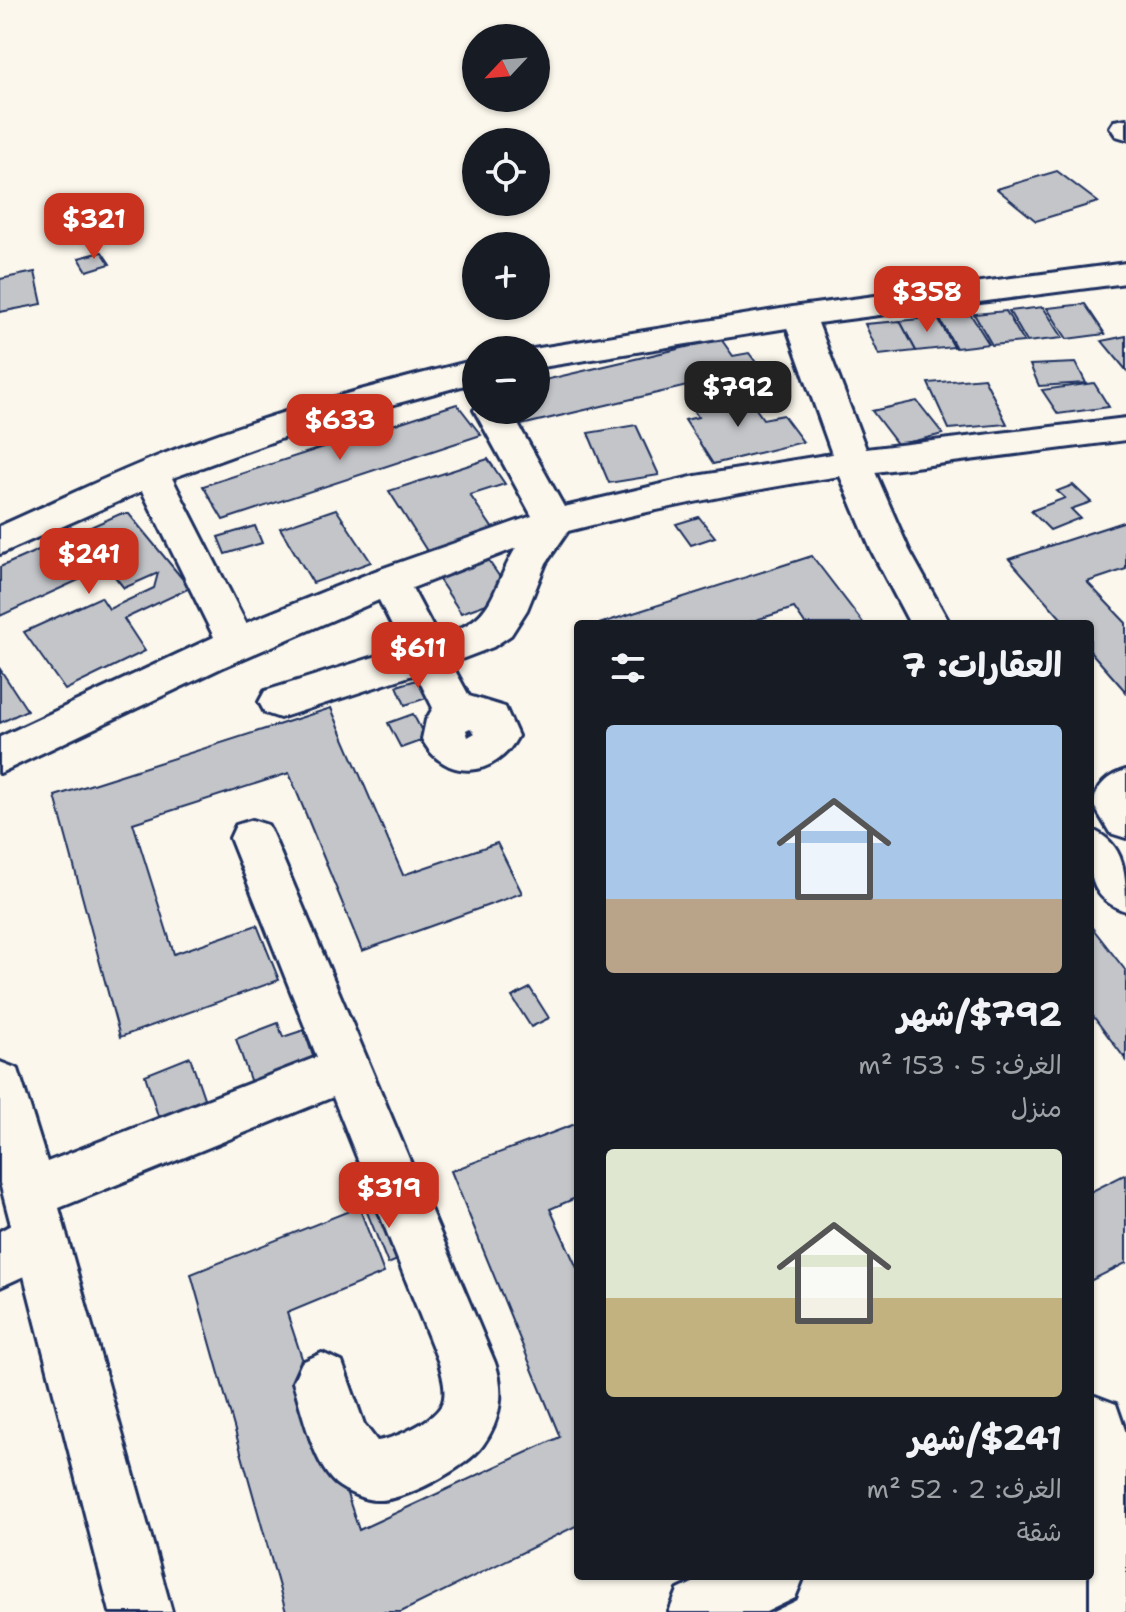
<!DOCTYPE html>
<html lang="ar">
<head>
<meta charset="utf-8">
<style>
	:root { --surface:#171b24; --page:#20242c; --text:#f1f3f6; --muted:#9ea1a6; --accent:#c8321e }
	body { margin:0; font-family:"Shantell Sans","Playpen Sans Arabic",sans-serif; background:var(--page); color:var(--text); direction:rtl; height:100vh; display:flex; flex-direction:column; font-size:30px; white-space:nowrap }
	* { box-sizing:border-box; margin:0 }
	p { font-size:26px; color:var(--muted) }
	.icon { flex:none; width:44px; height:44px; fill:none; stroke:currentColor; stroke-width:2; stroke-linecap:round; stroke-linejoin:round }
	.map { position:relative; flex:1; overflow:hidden; direction:ltr }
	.details { position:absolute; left:574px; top:620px; width:520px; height:960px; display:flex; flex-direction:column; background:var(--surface); border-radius:8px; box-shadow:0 2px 6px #0004; direction:rtl }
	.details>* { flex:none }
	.needle { width:52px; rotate:244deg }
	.fabs { position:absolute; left:462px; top:24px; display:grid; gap:16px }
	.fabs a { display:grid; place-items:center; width:88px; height:88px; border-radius:50%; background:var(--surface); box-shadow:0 2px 6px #0004; font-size:40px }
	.price { position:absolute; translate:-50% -68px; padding:0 18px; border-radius:16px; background:var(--accent); color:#fff; font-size:26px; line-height:52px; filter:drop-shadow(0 2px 4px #0008) }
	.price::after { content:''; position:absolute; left:50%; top:48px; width:24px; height:18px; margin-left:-12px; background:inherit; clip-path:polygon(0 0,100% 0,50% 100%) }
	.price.active { background:#222; color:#fff }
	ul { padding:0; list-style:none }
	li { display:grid; align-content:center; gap:16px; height:424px; padding:0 32px }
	li span { display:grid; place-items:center; height:248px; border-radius:8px; color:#555 }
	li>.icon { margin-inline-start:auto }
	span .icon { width:144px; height:144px; fill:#fffc; stroke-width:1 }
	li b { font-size:34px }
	h2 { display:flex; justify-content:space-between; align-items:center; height:96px; padding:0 32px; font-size:34px }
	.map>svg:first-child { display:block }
	.building { fill:#c3c5c9; stroke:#1b2f5e; stroke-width:2 }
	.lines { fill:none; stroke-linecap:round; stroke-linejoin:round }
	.minor-casing { stroke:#1b2f5e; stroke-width:6 }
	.minor { fill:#fbf7ec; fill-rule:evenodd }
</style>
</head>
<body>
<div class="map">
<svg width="1126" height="1612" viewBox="0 0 1126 1612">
	<rect width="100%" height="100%" fill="#fbf7ec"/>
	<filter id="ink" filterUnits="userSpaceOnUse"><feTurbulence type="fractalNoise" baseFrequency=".0125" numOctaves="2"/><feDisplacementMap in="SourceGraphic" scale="16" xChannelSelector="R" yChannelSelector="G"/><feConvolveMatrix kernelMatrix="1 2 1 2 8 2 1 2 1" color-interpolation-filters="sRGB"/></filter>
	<g filter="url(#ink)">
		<g class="building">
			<path d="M 1057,171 L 1098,202 L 1036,221 L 997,189 Z"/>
			<path d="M 102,252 L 110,264 L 87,271 L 79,258 Z"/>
			<path d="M 35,272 L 42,304 L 0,312 L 0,279 Z"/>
			<path d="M 1085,304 L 1105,334 L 1067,339 L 1047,308 Z"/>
			<path d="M 1043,307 L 1063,338 L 1027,342 L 1009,311 Z"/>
			<path d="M 1006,311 L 1024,342 L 992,345 L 974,314 Z"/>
			<path d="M 971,315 L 989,344 L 956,348 L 939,318 Z"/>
			<path d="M 937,317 L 954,347 L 916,351 L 900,321 Z"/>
			<path d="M 900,321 L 916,351 L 879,355 L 865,324 Z"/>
			<path d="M 1126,336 L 1126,370 L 1102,341 Z"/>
			<path d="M 721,339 L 733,356 L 749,353 L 772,384 L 733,394 L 721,378 L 521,425 L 512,410 L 536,410 L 536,382 Z"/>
			<path d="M 1076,363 L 1086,383 L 1039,386 L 1030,365 Z"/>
			<path d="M 984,378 L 1007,424 L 949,429 L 928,383 Z"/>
			<path d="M 1094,383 L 1109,407 L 1058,414 L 1042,390 Z"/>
			<path d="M 745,393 L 763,419 L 783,415 L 803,442 L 713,464 L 685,420 L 698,417 L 691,406 Z"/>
			<path d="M 917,401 L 943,434 L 898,445 L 872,411 Z"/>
			<path d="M 457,404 L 481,435 L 223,520 L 203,486 Z"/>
			<path d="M 636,425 L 659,475 L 609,483 L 588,433 Z"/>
			<path d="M 488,459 L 505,484 L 470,495 L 493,529 L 427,551 L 389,491 Z"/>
			<path d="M 1073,485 L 1091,502 L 1071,509 L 1080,518 L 1050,530 L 1031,511 L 1065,498 L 1057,491 Z"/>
			<path d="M 336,509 L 371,562 L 313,583 L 280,528 Z"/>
			<path d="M 120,514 L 129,514 L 190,588 L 124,619 L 145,651 L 65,690 L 24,632 L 101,597 L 109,609 L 154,588 L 158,573 L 124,588 L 107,567 L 0,616 L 0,567 Z"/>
			<path d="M 699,517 L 715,537 L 691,545 L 676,524 Z"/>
			<path d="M 1126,521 L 1126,569 L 1087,582 L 1126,623 L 1126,692 L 1090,651 L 1090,624 L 1066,624 L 1009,559 Z"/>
			<path d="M 255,526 L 262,543 L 225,554 L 218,537 Z"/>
			<path d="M 484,554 L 512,595 L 461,613 L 434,572 Z"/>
			<path d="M 812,556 L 864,624 L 805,624 L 794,608 L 743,624 L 599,624 Z"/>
			<path d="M 0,669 L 27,710 L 0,723 Z"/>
			<path d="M 430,676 L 439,694 L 405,705 L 397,686 Z"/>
			<path d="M 331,708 L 403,875 L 497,843 L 522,893 L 362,951 L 289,773 L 133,823 L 174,954 L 257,925 L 279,980 L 120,1037 L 55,796 Z"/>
			<path d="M 413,714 L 426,739 L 401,748 L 388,723 Z"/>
			<path d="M 1090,925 L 1126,971 L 1126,1060 L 1090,1012 Z"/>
			<path d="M 530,988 L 549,1018 L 531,1027 L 512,997 Z"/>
			<path d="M 278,1023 L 283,1037 L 304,1030 L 314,1059 L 251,1083 L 236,1039 Z"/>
			<path d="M 190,1057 L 205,1101 L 159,1119 L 145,1075 Z"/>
			<path d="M 578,1123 L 578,1197 L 550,1209 L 578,1270 L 578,1525 L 401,1612 L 286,1612 L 191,1274 L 359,1207 L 384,1273 L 287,1313 L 359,1530 L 560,1437 L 451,1171 Z"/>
			<path d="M 1126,1174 L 1126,1263 L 1090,1281 L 1090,1192 Z"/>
			<path d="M 390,1196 L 414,1253 L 388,1264 L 365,1207 Z"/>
		</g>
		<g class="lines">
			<g class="minor-casing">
				<g id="minor">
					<path d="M 1126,119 L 1126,139 L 1116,136 L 1110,127 L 1114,121 Z"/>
					<path d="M 1126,263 L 1126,283 L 818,323 L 866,449 L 1126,418 L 1126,440 L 875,472 L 909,550 L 950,624 L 910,624 L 871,550 L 840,476 C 748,490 658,508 568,531 L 546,563 L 527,610 L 511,635 L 493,647 L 451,663 L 469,696 L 505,707 L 518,736 C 496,778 445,783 422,739 L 426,720 L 433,708 L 416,674 L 280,718 L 265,713 L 259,702 L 265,691 L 403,648 L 379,600 L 221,668 L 0,773 L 0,737 L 214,637 L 142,491 L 0,554 L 0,526 C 59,500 118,471 179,448 C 275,412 375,385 476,360 L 476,382 L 324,423 L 172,478 L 246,623 L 375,571 L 532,516 L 474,410 L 476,408 L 510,410 L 564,507 L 696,476 L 832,454 L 787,328 L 536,368 L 536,350 L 527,350 L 799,306 ZM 516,548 C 488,595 498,618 438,637 L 412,588 ZM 470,728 L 475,733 L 468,737 L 466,730 Z"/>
					<path d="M 1126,770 L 1126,838 L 1110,833 L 1094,806 C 1094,786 1109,775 1126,770 Z"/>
					<path d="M 252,820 L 268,825 L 274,838 L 495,1363 C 505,1391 501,1420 483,1445 C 468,1467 403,1502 376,1500 C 364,1500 345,1491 336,1484 C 313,1464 302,1410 293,1382 L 302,1362 L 322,1353 L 342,1362 L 364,1424 L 377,1441 C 395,1439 437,1420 443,1402 C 447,1390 442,1374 439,1363 L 333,1097 L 59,1208 L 172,1612 L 110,1612 L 24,1276 L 0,1287 L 0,1231 L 11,1225 L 0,1183 L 0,1062 L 18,1069 L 47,1162 L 317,1057 L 230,838 L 236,825 Z"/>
					<path d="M 1090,829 C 1126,843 1126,874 1126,911 C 1084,897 1090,866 1090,829 Z"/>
					<path d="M 1095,1396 L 1116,1404 L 1126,1433 L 1126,1612 L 1090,1612 L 1090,1398 Z"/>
					<path d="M 707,1576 L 804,1576 L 795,1598 L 766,1612 L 669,1612 L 678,1590 Z"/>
				</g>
			</g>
			<use href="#minor" class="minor"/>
		</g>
	</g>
</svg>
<div class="fabs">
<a><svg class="needle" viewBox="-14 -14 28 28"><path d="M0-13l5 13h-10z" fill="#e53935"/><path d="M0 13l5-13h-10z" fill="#9ea1a6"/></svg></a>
<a><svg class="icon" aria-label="locate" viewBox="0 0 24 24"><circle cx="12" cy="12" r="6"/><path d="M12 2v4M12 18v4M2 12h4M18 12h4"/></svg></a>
<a>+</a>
<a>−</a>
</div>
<b class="price" style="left:94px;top:261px">$321</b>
<b class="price" style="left:927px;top:334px">$358</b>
<b class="price active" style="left:738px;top:429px">$792</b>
<b class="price" style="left:340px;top:462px">$633</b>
<b class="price" style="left:89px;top:596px">$241</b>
<b class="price" style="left:418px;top:690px">$611</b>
<b class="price" style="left:389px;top:1230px">$319</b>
<section class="details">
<h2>العقارات: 7<svg class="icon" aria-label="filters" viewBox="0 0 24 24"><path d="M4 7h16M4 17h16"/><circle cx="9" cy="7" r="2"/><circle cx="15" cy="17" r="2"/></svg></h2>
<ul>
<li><span style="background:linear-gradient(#a9c7e8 70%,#b9a48a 0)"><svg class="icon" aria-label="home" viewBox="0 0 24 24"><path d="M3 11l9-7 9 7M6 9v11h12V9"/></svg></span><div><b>$792/شهر</b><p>الغرف: 5 · 153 m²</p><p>منزل</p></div></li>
<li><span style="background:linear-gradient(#dfe7d0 60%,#c2b280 0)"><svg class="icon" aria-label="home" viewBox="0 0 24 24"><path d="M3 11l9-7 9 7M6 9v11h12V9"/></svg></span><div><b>$241/شهر</b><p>الغرف: 2 · 52 m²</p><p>شقة</p></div></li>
</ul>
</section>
</div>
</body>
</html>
